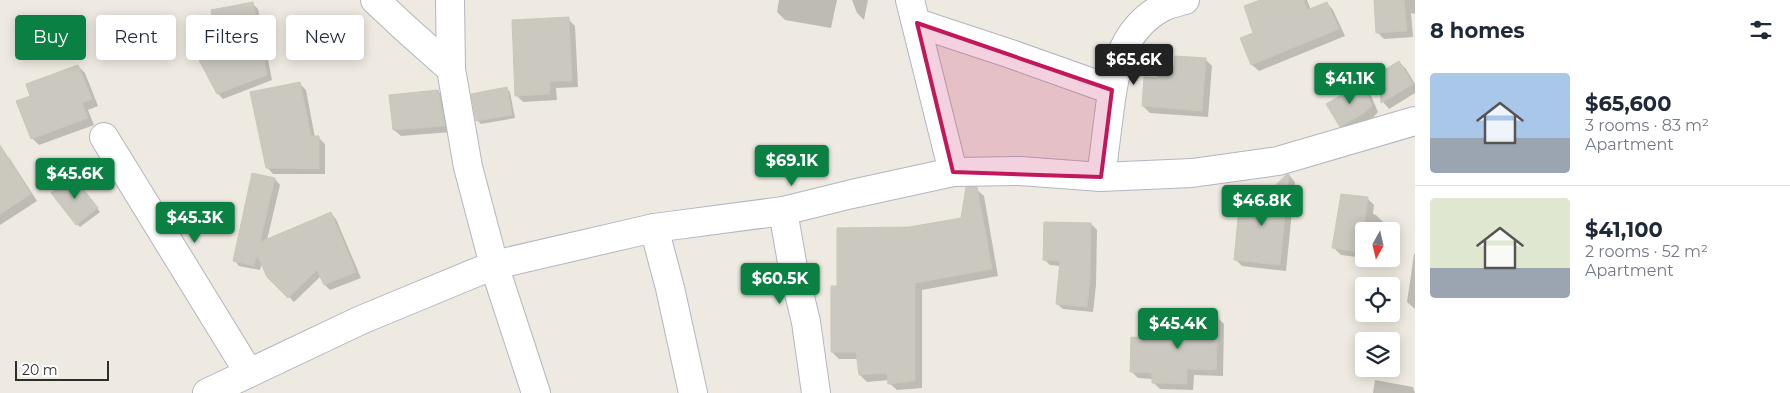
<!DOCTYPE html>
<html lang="en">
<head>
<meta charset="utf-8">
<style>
	:root { --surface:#fff; --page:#f6f6f7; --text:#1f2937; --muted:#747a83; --line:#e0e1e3; --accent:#0b8043 }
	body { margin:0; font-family:Montserrat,sans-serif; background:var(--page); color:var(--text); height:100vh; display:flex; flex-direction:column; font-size:19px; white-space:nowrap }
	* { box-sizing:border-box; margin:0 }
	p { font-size:16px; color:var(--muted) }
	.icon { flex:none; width:28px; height:28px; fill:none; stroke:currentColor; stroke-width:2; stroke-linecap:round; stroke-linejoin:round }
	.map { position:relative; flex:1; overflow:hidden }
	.sheet { display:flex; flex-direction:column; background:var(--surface); width:375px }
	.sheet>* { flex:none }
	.hud { position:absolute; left:15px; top:15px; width:475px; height:45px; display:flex; gap:10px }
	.needle { width:32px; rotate:188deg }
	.buttons { position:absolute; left:1355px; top:222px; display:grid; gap:10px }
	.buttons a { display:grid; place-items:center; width:45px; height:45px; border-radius:5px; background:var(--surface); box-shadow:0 2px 12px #0003; font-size:25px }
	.scale { position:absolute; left:15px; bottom:12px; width:94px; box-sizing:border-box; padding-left:5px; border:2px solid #2d2d2d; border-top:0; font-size:14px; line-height:18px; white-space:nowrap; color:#2d2d2d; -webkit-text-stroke:4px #fff; paint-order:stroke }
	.price { position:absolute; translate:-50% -42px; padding:0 11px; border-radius:5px; background:var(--accent); color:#fff; font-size:16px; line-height:32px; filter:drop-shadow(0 1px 2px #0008) }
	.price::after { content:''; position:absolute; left:50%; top:30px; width:15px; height:11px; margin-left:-8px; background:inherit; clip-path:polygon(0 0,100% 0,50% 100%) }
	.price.on { background:#222; color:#fff }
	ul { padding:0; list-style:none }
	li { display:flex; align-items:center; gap:15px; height:125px; padding:0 15px }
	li+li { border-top:1px solid var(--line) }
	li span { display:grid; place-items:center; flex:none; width:140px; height:100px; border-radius:5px; color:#555 }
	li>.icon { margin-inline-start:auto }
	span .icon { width:60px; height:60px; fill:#fffc; stroke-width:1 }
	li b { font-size:21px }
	h2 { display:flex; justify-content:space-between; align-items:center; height:60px; padding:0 15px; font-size:21px }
	.chip { padding:0 18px; border-radius:5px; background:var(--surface); box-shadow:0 2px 12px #0003; font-size:18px; line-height:45px }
	.chip.on { background:var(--accent); color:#fff }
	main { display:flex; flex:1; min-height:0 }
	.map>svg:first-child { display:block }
	.shadow { fill:#0003 }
	.building { fill:#cac8bf; stroke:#cac7ba }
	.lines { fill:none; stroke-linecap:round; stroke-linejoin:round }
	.street-casing { stroke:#b4b5c0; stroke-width:30 }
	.street { stroke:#fff; stroke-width:28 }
	.marked { fill:#c2185b; fill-opacity:0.2; stroke:#c2185b; stroke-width:4; stroke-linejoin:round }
</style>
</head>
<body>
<main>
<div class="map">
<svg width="1415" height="393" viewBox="0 0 1415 393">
	<rect width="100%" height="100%" fill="#eeeae1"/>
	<g class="shadow">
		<path d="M 779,0 L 837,0 L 831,28 L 785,20 L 777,12 Z"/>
		<path d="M 852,0 L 868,0 L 864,20 L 857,13 Z"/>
		<path d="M 1264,0 L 1307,0 L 1311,10 L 1327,3 L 1333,10 L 1345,36 L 1259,71 L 1252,65 L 1241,39 L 1255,33 Z"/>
		<path d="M 1375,0 L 1415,0 L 1415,14 L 1411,13 L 1413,37 L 1384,39 L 1377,32 Z"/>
		<path d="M 252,3 L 258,9 L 272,80 L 223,99 L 218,94 L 221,53 Z"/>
		<path d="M 568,19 L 575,26 L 578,87 L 556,88 L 557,100 L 523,102 L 516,95 Z"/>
		<path d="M 1205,59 L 1212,66 L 1208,117 L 1150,113 L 1143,106 L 1159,79 L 1175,68 Z"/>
		<path d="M 1399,62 L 1406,69 L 1415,84 L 1415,93 L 1389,109 L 1383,102 L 1380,73 Z"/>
		<path d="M 78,66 L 85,73 L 98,106 L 88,110 L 94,125 L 39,145 L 32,138 L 32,97 Z"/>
		<path d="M 300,84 L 306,90 L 315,138 L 319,138 L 325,144 L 325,174 L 273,174 L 267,167 Z"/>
		<path d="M 1362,84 L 1369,91 L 1378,112 L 1371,120 L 1348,133 L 1341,126 Z"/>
		<path d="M 507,89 L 510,92 L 515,118 L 481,124 L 477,120 Z"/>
		<path d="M 438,91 L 444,98 L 451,132 L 401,136 L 394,130 Z"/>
		<path d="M 4,153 L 10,159 L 37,201 L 0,225 L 0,155 Z"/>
		<path d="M 1289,175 L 1295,182 L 1286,271 L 1242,266 L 1235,259 L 1260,202 Z"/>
		<path d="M 275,179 L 280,185 L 267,240 L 331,213 L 336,219 L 361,278 L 330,290 L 325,285 L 321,276 L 294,302 L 268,276 L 262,262 L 260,270 L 239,266 L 234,260 Z"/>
		<path d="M 76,181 L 100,212 L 80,227 L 77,224 Z"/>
		<path d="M 976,189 L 984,196 L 998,276 L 922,290 L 922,388 L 897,390 L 889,383 L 889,380 L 867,382 L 860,375 L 858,359 L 839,359 L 832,352 L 838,287 L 909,228 L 962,219 Z"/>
		<path d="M 1368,199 L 1374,205 L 1373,214 L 1376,215 L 1383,222 L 1382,231 L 1364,231 L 1364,258 L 1341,255 L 1334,248 Z"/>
		<path d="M 1091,224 L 1097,230 L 1096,285 L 1093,312 L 1063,309 L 1057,304 L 1060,266 L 1050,265 L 1045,260 Z"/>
		<path d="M 1414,254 L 1415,254 L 1415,309 L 1407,302 Z"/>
		<path d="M 1218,318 L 1224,324 L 1223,376 L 1194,375 L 1193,390 L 1160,389 L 1153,382 L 1153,379 L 1138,378 L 1131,371 L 1173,340 Z"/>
		<path d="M 1375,380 L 1413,387 L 1415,393 L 1373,393 Z"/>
	</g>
	<g class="building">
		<path d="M 1260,0 L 1303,0 L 1307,10 L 1327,2 L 1339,29 L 1251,65 L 1240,38 L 1253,33 L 1244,6 Z"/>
		<path d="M 1374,0 L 1404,0 L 1407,31 L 1376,33 Z"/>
		<path d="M 253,2 L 267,75 L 217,94 L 199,60 L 219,52 L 211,10 Z"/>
		<path d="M 569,17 L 572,81 L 550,81 L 550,94 L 515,96 L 512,20 Z"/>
		<path d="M 1175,56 L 1206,58 L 1202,111 L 1142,106 L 1144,77 L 1158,78 L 1159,65 L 1174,67 Z"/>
		<path d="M 1399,61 L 1413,84 L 1381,103 L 1379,73 Z"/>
		<path d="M 78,65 L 92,99 L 82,103 L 88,118 L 31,139 L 16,101 L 30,96 L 26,84 Z"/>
		<path d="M 300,82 L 311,136 L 319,136 L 319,169 L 266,168 L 250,92 Z"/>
		<path d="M 1362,83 L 1372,105 L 1364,113 L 1340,127 L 1326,104 Z"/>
		<path d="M 507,87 L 512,115 L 476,121 L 471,94 Z"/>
		<path d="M 438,90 L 445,126 L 393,130 L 389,95 Z"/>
		<path d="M 0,145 L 31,194 L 0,214 Z"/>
		<path d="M 252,173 L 275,178 L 260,242 L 331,212 L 356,272 L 324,285 L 317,270 L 288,298 L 267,277 L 257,255 L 254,266 L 233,261 Z"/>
		<path d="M 1289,174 L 1280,265 L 1234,260 L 1240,198 L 1260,200 L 1286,175 Z"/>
		<path d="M 73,176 L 98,208 L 76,225 L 51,193 Z"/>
		<path d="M 966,187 L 977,187 L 992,269 L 915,283 L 915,381 L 888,384 L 887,373 L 859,375 L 856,352 L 831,352 L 831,286 L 837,286 L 837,228 L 909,227 L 961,218 Z"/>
		<path d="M 1341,194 L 1368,197 L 1364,229 L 1364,245 L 1361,244 L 1359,252 L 1332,248 Z"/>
		<path d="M 1044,222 L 1091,223 L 1090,278 L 1087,307 L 1056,304 L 1060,261 L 1043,260 Z"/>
		<path d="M 1173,315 L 1218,316 L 1216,370 L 1187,369 L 1187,384 L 1152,383 L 1152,373 L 1130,372 L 1131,337 L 1172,339 Z"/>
	</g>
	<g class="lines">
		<g class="street-casing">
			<g id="street">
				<path d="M 375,0 L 405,28 L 451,69"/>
				<path d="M 450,0 L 451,69 L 468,167 L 494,265 L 536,393"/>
				<path d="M 910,0 L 953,172"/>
				<path d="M 917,23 L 1011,54 L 1112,90"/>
				<path d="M 104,137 L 249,373"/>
				<path d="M 1101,177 C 1104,156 1106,136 1109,115 C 1114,72 1120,30 1163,7 C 1169,4 1178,2 1185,0"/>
				<path d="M 783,211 L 793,268 L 806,322 L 816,393"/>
				<path d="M 654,228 L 670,288 L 693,393"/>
				<path d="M 207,393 L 361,320 L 494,265 L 654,228 L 783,211 L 852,194 L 953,172 L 1020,171 L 1101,177 L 1192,173 L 1278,161 L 1415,121"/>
			</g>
		</g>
		<use href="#street" class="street"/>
	</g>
	<path class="marked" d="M 917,23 L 1112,90 L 1101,177 L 953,172 Z"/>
</svg>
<div class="buttons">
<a><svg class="needle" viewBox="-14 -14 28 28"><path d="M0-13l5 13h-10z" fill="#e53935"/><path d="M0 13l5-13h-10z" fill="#747a83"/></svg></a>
<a><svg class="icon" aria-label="locate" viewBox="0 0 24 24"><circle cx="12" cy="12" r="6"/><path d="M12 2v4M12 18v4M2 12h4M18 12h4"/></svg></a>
<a><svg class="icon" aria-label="layers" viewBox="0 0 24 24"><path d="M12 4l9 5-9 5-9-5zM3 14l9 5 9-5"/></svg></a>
</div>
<div class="scale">20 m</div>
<b class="price on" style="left:1134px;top:86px">$65.6K</b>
<b class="price" style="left:1350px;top:105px">$41.1K</b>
<b class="price" style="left:792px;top:187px">$69.1K</b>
<b class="price" style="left:75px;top:200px">$45.6K</b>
<b class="price" style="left:1262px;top:227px">$46.8K</b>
<b class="price" style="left:195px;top:244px">$45.3K</b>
<b class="price" style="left:780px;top:305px">$60.5K</b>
<b class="price" style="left:1178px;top:350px">$45.4K</b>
<div class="hud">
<a class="chip on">Buy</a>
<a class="chip">Rent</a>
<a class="chip">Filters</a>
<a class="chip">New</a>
</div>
</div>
<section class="sheet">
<h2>8 homes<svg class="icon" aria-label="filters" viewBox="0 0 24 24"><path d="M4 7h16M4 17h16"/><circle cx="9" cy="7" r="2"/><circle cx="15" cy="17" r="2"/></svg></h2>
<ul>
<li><span style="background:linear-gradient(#a9c7e8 65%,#9aa5b1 0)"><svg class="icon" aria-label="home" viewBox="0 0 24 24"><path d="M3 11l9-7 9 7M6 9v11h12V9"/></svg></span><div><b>$65,600</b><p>3 rooms · 83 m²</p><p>Apartment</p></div></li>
<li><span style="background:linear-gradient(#dfe7d0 70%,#9aa5b1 0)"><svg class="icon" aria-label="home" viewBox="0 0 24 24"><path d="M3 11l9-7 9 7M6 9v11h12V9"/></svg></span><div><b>$41,100</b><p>2 rooms · 52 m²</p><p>Apartment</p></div></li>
</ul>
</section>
</main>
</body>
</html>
